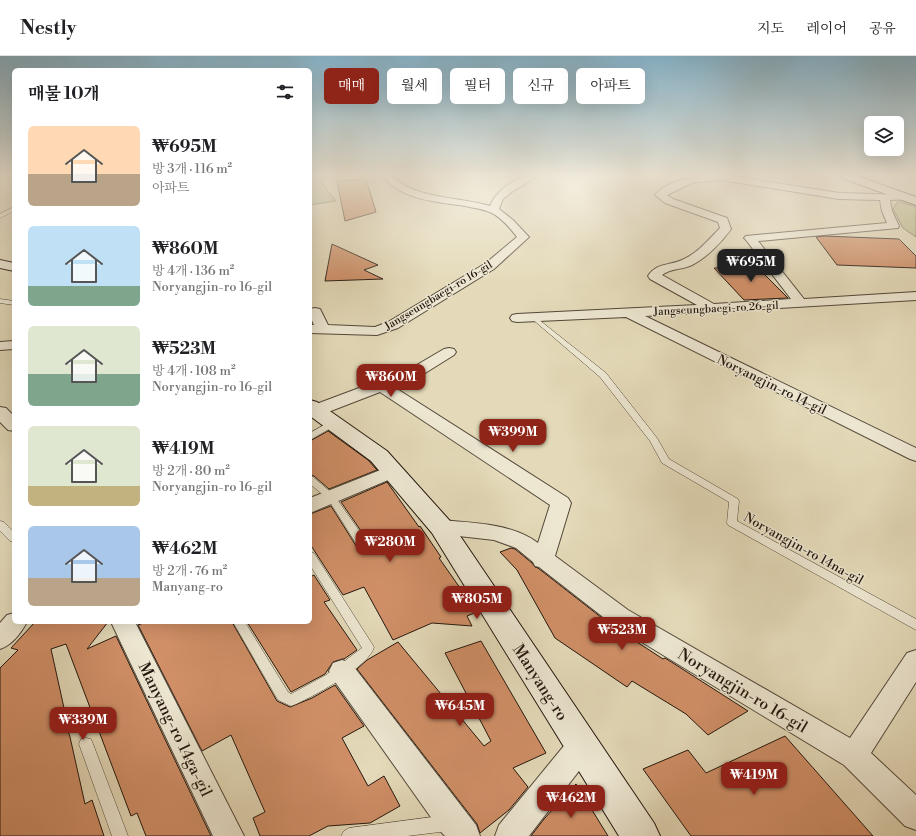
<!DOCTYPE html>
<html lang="ko">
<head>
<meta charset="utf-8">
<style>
	:root { --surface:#fff; --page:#f2f2f2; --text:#202124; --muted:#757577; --line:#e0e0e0; --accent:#8f2418 }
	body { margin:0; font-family:"Libre Bodoni","Noto Serif KR",serif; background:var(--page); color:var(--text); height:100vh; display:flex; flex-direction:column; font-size:15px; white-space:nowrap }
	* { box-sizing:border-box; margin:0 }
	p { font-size:13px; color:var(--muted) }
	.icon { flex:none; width:22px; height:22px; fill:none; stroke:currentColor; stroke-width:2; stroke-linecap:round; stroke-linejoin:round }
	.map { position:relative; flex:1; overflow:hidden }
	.details { position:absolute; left:12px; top:12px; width:300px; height:556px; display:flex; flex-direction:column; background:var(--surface); border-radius:6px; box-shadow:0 4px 16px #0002 }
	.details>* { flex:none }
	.top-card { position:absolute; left:324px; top:12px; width:380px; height:36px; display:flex; gap:8px }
	.controls { position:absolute; left:864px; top:60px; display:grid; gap:8px }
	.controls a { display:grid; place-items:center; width:40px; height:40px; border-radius:6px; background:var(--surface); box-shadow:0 4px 16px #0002; font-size:20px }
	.price { position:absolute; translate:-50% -34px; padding:0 9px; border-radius:8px; background:var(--accent); color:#fff; font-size:13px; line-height:26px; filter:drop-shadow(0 1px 2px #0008) }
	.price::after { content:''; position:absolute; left:50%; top:24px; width:12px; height:9px; margin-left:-6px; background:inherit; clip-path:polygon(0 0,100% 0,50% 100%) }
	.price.current { background:#222; color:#fff }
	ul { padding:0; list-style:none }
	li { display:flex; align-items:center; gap:12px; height:100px; padding:0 16px }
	li span { display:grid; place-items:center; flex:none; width:112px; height:80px; border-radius:6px; color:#555 }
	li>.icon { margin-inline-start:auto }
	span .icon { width:48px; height:48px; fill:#fffc; stroke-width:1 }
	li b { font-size:17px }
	h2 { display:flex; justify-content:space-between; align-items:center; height:48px; padding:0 16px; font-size:17px }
	.pill { padding:0 14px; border-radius:6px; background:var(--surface); box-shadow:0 4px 16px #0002; font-size:14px; line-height:36px }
	.pill.current { background:var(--accent); color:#fff }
	header { display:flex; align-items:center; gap:24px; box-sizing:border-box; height:56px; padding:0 20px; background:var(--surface); border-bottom:1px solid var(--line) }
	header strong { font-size:19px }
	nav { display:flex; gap:22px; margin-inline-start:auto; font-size:14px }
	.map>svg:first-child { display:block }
	.green { fill:#babe8b; stroke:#6e6a4c }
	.building { fill:#d08f67; stroke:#23160e }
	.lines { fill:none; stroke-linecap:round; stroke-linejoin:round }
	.lane-casing { stroke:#534739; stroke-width:1 }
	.street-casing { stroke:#534739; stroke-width:2 }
	.secondary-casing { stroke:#23160e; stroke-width:2 }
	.lane { fill:#ede7d2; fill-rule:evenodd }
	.street { fill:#ede7d2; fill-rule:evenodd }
	.secondary { fill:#ede7d2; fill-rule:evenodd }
	.labels { text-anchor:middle; stroke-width:3; stroke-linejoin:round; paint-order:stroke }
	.far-street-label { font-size:11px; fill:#23160e; stroke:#ede7d2 }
	.street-label { font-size:13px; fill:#23160e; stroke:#ede7d2 }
	.near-street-label { font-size:16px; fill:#23160e; stroke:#ede7d2 }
</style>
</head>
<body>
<header>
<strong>Nestly</strong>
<nav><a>지도</a><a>레이어</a><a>공유</a></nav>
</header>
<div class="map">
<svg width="916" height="780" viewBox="0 0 916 780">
	<rect width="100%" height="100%" fill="#e4dab9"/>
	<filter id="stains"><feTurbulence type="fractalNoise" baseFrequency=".005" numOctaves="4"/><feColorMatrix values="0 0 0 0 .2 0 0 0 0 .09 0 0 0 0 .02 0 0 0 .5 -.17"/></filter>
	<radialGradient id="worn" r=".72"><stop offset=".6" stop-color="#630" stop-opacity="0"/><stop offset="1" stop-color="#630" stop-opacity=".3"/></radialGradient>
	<g class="green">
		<path d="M 310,120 L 331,120 L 321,125 L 327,134 L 336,145 L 310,149 Z"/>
		<path d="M 898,145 L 916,151 L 916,181 L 903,172 L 893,153 Z"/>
	</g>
	<g class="building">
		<path d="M 366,123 L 376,156 L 345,165 L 337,125 Z"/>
		<path d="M 824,180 L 899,183 L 916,200 L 916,212 L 837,209 L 816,181 Z"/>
		<path d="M 332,188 L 378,209 L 364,214 L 383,223 L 325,225 Z"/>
		<path d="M 749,211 L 751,213 L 758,212 L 788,242 L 744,244 L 714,212 Z"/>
		<path d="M 328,375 L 368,404 L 377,414 L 329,433 L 314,420 L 310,419 L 310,385 Z"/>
		<path d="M 387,426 L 419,471 L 420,470 L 441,501 L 439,502 L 477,556 L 467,560 L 472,570 L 432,567 L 393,584 L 364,531 L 343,539 L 310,488 L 310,458 L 331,450 L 358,493 L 368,493 L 369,489 L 368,485 L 341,446 Z"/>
		<path d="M 511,492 L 515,493 L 532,507 L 535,511 L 538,512 L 611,569 L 663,603 L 665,602 L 673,607 L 748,655 L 708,679 L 686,658 L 632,625 L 627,631 L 555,582 L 517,514 L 500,496 Z"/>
		<path d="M 314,519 L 330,544 L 324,546 L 357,594 L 344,603 L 342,603 L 333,606 L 325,618 L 291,636 L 247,566 L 310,566 L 310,521 Z"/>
		<path d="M 35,566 L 108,566 L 87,593 L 116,580 L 211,780 L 146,780 L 137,757 L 131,760 L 66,588 L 51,593 L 64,652 L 61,653 L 70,681 L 85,748 L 92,744 L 104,780 L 0,780 L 0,612 L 18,594 L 11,592 Z"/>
		<path d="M 146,566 L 232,566 L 277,645 L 290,651 L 312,642 L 335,629 L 364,670 L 342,682 L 368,730 L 384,720 L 400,750 L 370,767 L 328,770 L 309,780 L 260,780 L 253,762 L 265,756 L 231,679 L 202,695 L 138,569 Z"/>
		<path d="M 481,585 L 546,697 L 513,712 L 528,731 L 509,754 L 480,777 L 477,768 L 357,613 L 367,604 L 398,586 L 484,690 L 491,685 L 445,597 Z"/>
		<path d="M 785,680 L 873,780 L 691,780 L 643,713 L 688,694 L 706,717 Z"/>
		<path d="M 576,728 L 608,780 L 531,780 L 544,763 Z"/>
	</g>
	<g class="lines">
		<g class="lane-casing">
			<g id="lane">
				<path d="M 14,151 L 14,155 L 0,162 L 0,158 Z"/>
				<path d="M 0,243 L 14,245 L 14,249 L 0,247 Z"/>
				<path d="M 533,259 L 606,317 L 657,382 L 669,403 L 738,443 L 739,445 L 737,465 L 916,563 L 916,574 L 728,469 L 727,467 L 729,446 L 662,407 L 650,385 L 600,321 L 531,262 L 530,261 Z"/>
				<path d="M 333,364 L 337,367 L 336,369 L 310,384 L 310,377 Z"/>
				<path d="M 310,420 L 313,421 L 334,439 L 367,486 L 368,489 L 367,492 L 359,492 L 328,443 L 310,428 Z"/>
				<path d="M 0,465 L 4,466 L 14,476 L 14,486 L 10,485 L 0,475 Z"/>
				<path d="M 310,496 L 314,497 L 374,591 C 370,610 310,643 291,650 L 278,644 L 233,566 L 245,566 L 288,636 L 291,638 L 326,619 L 362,592 L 310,509 Z"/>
				<path d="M 86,682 L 91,683 L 93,688 L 128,780 L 112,780 L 79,688 L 81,683 Z"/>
				<path d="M 448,759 L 453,762 L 456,767 L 453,772 L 448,775 L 407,780 L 341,780 L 344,775 L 349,772 Z"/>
			</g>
		</g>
		<g class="street-casing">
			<g id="street">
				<path d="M 383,120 L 392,120 C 414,143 461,141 490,150 C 496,136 512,123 527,120 C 531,119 535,120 539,120 L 513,135 L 503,143 L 499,153 L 513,164 L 529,181 L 494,213 L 398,272 L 377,279 L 310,277 L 310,269 L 314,269 L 310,260 L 310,253 L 315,252 L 320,253 L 328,269 L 375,271 L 388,266 L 486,207 L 517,181 C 510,172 502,162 492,157 C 484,153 474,152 465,150 C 438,146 400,144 383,120 Z"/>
				<path d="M 701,120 L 733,120 L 839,137 L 909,139 L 911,141 L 909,143 L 890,144 L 892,155 L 899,170 L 898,172 L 758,185 L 804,243 L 916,236 L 916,244 L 645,260 L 916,392 L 916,405 L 910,403 L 626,261 L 517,266 L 512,265 L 510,262 L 512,259 L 517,258 L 697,249 L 650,223 L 648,220 C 657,206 671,210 684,203 C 699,196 709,183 720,172 L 718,166 L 665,147 L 655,139 C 665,127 687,122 701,120 ZM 721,124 L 839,143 L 880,144 L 882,155 L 887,167 L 746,180 L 744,182 L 746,184 L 791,243 L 714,248 L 662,219 C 671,212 682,214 692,209 C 706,202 722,186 731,173 L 727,162 L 673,143 L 667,139 L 692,127 Z"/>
				<path d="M 14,285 L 14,293 L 0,294 L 0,286 Z"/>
				<path d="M 449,292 L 454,293 L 456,296 L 454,299 L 422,319 L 394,331 L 568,442 L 571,447 L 555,500 L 628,554 L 850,682 L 907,597 L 916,594 L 916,626 L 871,697 L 916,739 L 916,774 L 905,770 L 844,709 L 612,568 L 539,511 L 535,510 L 533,506 L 516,492 L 494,484 L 441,478 L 434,476 L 431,471 L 434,466 L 441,464 C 473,467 511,467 538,487 L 550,449 L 380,336 L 323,358 L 317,359 L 310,356 L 311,350 L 410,313 L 444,293 Z"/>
				<path d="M 0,351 L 6,352 L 14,360 L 14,375 L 8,374 L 0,366 Z"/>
				<path d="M 393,409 L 400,411 L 402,415 L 400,419 L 310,457 L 310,442 Z"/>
				<path d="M 14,557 L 14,566 L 27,566 C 21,577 12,589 0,593 L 0,567 L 7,559 Z"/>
				<path d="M 111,566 L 135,566 L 244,780 L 213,780 Z"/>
				<path d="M 342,604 L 351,607 L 476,769 L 480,780 L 445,780 L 442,777 L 333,623 L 329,615 L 333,607 Z"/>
				<path d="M 582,676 L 592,680 L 596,689 L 592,698 L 529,780 L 495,780 L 499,769 L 572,680 Z"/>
			</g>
		</g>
		<g class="secondary-casing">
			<g id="secondary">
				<path d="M 840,120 L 857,120 L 916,141 L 916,149 L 842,122 Z"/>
				<path d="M 0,204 L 14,207 L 14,215 L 0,212 Z"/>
				<path d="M 310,344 L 317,346 L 387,395 L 450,465 L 654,767 L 660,780 L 619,780 L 432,477 L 371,405 L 310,360 Z"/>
			</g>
		</g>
		<use href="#lane" class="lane"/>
		<use href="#street" class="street"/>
		<use href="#secondary" class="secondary"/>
	</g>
	<linearGradient id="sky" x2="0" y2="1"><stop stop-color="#87b7d0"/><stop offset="0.52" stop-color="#f3eee0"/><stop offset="1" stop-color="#f3eee0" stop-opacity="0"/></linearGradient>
	<rect width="916" height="229" fill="url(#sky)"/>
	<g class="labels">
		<g class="far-street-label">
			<text transform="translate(438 239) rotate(-31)" y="4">Jangseungbaegi-ro 16-gil</text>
			<text transform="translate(716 252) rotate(-3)" y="4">Jangseungbaegi-ro 26-gil</text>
		</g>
		<g class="street-label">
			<text transform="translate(772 328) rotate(26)" y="5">Noryangjin-ro 14-gil</text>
			<text transform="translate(804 492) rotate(29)" y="5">Noryangjin-ro 14na-gil</text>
		</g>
		<g class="near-street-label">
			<text transform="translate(541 626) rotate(57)" y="6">Manyang-ro</text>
			<text transform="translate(743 634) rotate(31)" y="6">Noryangjin-ro 16-gil</text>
			<text transform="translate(176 673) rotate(64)" y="6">Manyang-ro 14ga-gil</text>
		</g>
	</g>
	<rect width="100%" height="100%" filter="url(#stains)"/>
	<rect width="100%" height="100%" fill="url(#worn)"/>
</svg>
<div class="controls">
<a><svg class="icon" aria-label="layers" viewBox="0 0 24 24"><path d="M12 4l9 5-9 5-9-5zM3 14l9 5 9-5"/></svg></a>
</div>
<b class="price current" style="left:751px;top:227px">₩695M</b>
<b class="price" style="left:391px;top:342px">₩860M</b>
<b class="price" style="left:513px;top:397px">₩399M</b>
<b class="price" style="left:390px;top:507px">₩280M</b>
<b class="price" style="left:477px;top:564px">₩805M</b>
<b class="price" style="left:622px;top:595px">₩523M</b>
<b class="price" style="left:460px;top:671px">₩645M</b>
<b class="price" style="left:83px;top:685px">₩339M</b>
<b class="price" style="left:754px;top:740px">₩419M</b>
<b class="price" style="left:571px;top:763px">₩462M</b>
<div class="top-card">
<a class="pill current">매매</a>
<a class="pill">월세</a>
<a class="pill">필터</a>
<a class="pill">신규</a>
<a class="pill">아파트</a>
</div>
<section class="details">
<h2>매물 10개<svg class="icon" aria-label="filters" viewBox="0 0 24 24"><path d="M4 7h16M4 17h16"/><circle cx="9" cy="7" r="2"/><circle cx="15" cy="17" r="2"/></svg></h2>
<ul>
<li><span style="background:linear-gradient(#ffd9b3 60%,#b9a48a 0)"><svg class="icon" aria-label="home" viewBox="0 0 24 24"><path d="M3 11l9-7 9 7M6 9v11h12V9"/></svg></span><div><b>₩695M</b><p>방 3개 · 116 m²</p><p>아파트</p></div></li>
<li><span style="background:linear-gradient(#bfe0f5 75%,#7fa58c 0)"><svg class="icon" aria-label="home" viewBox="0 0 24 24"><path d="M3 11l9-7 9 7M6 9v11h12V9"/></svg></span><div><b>₩860M</b><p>방 4개 · 136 m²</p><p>Noryangjin-ro 16-gil</p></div></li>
<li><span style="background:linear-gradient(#dfe7d0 60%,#7fa58c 0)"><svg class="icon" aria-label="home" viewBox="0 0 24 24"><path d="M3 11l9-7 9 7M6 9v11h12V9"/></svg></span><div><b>₩523M</b><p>방 4개 · 108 m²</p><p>Noryangjin-ro 16-gil</p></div></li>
<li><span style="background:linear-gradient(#dfe7d0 75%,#c2b280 0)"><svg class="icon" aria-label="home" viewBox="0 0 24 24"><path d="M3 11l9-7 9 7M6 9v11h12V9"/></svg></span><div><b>₩419M</b><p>방 2개 · 80 m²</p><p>Noryangjin-ro 16-gil</p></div></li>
<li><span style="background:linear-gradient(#a9c7e8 65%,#b9a48a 0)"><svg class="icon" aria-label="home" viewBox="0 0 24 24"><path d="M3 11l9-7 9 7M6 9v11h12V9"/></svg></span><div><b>₩462M</b><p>방 2개 · 76 m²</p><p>Manyang-ro</p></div></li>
</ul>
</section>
</div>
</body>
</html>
